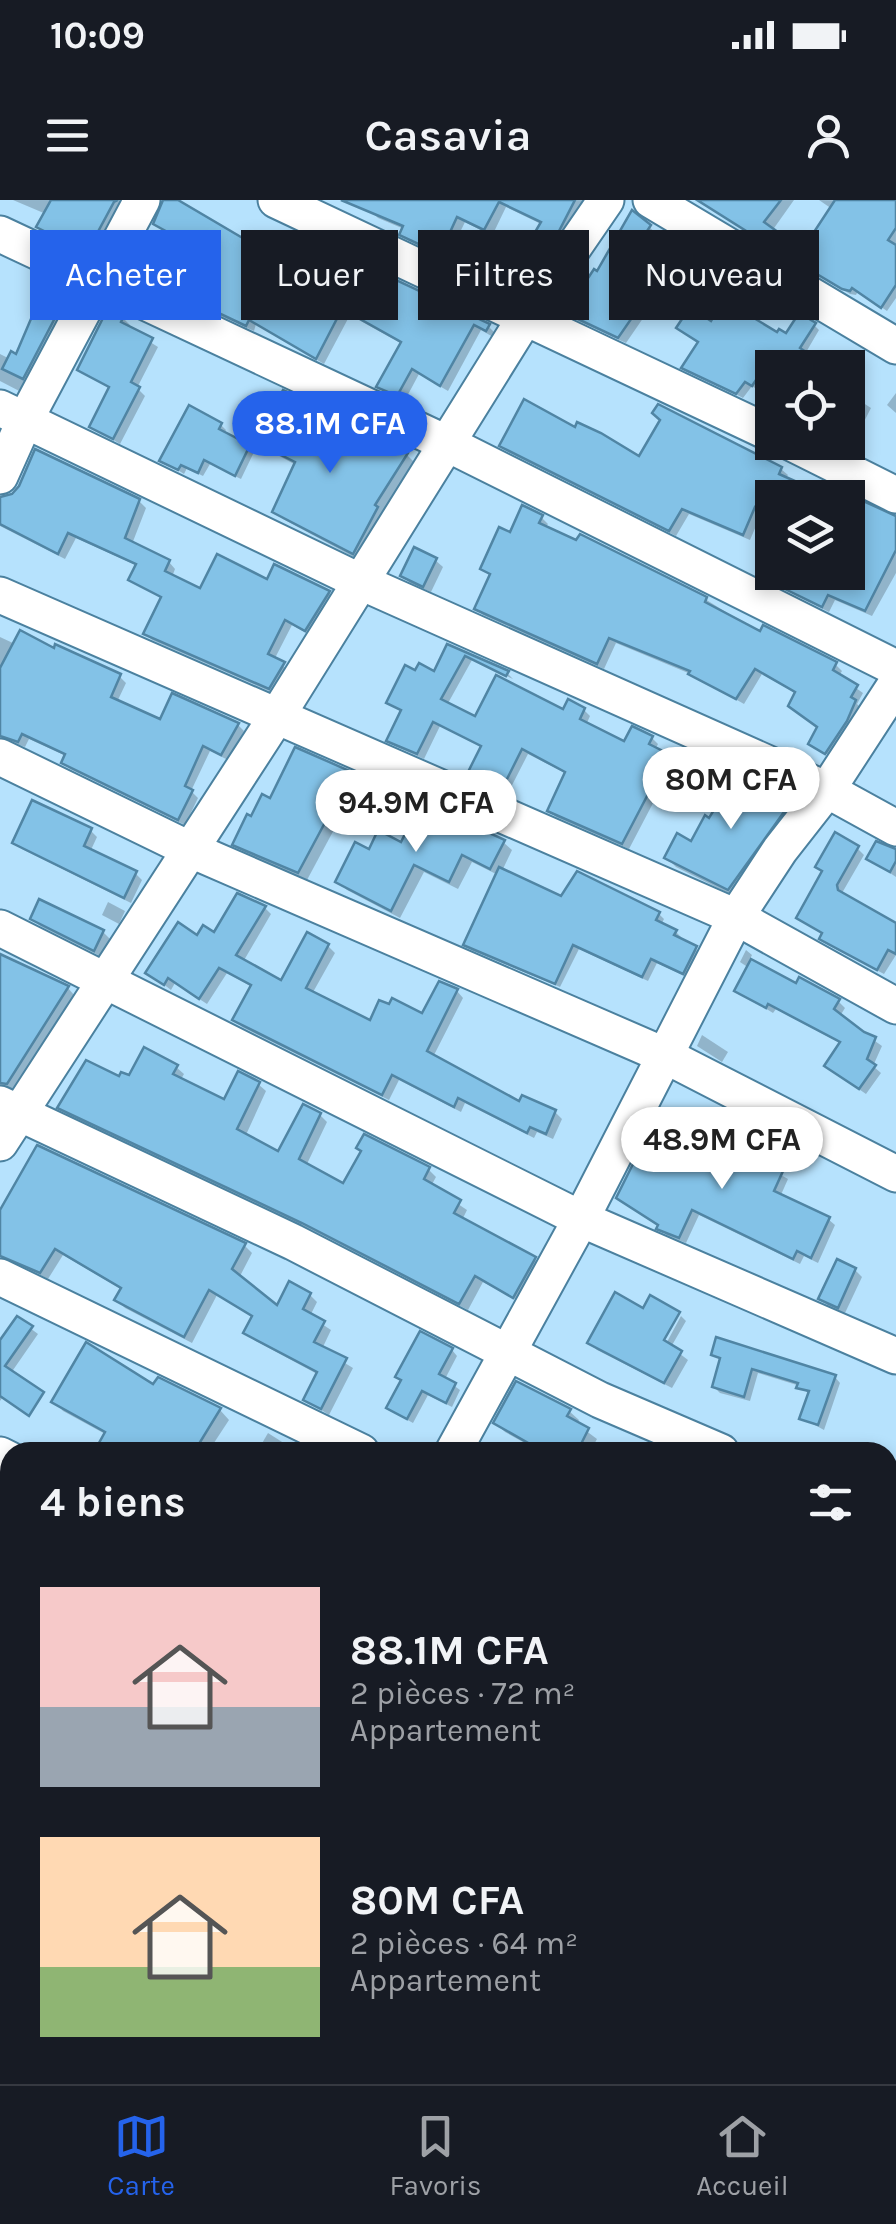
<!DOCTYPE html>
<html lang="fr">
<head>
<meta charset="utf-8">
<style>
	:root { --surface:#171b24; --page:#242831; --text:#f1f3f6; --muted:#9ea1a6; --line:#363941; --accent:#2563eb }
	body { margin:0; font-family:Karla,sans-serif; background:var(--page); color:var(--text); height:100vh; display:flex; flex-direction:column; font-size:38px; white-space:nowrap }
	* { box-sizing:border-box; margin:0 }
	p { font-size:32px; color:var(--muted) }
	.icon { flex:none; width:55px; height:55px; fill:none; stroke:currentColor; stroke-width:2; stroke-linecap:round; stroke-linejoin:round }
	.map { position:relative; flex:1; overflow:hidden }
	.panel { position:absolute; left:0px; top:1242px; width:898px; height:642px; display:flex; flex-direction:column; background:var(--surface); border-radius:30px 30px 0 0; box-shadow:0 5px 15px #0003 }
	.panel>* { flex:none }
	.top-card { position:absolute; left:30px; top:30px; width:838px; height:90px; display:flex; gap:20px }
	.controls { position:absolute; left:755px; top:150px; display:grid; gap:20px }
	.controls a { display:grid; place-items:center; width:110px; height:110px; border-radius:0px; background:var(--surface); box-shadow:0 5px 15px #0003; font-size:50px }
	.price { position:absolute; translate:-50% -85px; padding:0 22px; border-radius:35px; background:#fff; color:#222; font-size:32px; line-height:65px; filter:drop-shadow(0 2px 5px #0008) }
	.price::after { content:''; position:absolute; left:50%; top:60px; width:30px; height:22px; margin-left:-15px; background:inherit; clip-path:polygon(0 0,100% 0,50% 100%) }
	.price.on { background:var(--accent); color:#fff }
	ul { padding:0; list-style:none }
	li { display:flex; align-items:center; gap:30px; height:250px; padding:0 40px }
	li span { display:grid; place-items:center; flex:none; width:280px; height:200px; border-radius:0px; color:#555 }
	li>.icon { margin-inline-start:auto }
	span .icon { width:120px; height:120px; fill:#fffc; stroke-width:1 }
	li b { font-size:42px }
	h2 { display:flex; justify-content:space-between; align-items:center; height:120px; padding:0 40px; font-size:42px }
	.chip { padding:0 35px; border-radius:0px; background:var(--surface); box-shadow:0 5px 15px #0003; font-size:35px; line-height:90px }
	.chip.on { background:var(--accent); color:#fff }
	.status { display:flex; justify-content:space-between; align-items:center; height:70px; padding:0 50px; background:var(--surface); direction:ltr }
	.status svg { height:28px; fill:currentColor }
	header { display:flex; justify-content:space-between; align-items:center; height:130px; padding:0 40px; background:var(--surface); font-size:45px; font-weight:600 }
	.menu { display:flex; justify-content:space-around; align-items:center; height:140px; border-top:2px solid var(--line); background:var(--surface); font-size:28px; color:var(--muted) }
	.menu a { display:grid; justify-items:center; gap:5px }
	.menu .on { color:var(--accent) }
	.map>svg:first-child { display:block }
	.green { fill:#d7a1b5 }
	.shadow { fill:#0003 }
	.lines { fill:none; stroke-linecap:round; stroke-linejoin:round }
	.stream { stroke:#48867b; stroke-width:8 }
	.building { fill:#83c2e7; stroke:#5085a4; stroke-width:2.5 }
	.minor-casing { stroke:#4b819f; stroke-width:39 }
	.path { stroke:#638498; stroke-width:5; stroke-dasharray:8 5; stroke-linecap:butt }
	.minor { stroke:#fff; stroke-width:35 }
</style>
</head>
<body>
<div class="status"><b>10:09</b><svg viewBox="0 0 49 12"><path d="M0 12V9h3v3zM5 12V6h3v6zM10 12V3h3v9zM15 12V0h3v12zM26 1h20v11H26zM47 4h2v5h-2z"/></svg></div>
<header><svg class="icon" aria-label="menu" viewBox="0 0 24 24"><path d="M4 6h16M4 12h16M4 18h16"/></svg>Casavia<svg class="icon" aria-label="person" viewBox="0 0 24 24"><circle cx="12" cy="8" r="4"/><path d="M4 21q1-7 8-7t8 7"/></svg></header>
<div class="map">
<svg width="896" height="1884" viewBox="0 0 896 1884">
	<rect width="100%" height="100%" fill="#b6e2fd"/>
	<path class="green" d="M 896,1633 L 896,1757 L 888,1761 L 888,1641 Z"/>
	<g class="shadow">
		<path d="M 13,0 L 129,0 L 95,57 L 45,33 L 39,27 L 46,14 Z"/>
		<path d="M 166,0 L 173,0 L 274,59 L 281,66 L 279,70 L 310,83 L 488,126 L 495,133 L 493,137 L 481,130 L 448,191 L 419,174 L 404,202 L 379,186 L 402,144 L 350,115 L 324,164 L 256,124 L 254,131 L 201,107 L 194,100 L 214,59 L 156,23 Z"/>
		<path d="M 376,0 L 586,0 L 528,93 L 510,80 L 543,25 L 506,7 L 492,36 L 465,22 L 447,59 L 409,41 L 402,34 L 404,29 L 378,18 L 371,11 Z"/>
		<path d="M 698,0 L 794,0 L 772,31 L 794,48 L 788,57 Z"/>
		<path d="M 819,0 L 896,1 L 896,98 L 887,111 L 858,91 L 856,95 L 850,94 L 803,66 L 832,9 Z"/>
		<path d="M 633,13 L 657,34 L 641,58 L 670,79 L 626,143 L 576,120 L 569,113 L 598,75 Z"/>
		<path d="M 46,89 L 72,104 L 25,194 L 0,181 L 0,154 L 10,159 L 17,157 Z"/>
		<path d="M 123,118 L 130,125 L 128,128 L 158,147 L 137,188 L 145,196 L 120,244 L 92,227 L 111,189 L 80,170 Z"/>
		<path d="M 712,124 L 787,137 L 814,125 L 819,130 L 805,154 L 813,161 L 808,168 L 772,168 L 772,181 L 766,177 L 758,190 L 752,186 L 743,198 L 684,167 Z"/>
		<path d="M 848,193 L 871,208 L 850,249 L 837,242 L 848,242 Z"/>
		<path d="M 896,193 L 896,213 L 887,205 Z"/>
		<path d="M 308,205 L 316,213 L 302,242 L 332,257 L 352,226 L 407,255 L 415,263 L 361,361 L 283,319 L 275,311 L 296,265 L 268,250 L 260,242 Z"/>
		<path d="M 221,225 L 226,230 L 224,234 L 254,252 L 241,279 L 210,264 L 203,276 L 187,268 L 184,274 L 162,260 Z"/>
		<path d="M 576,230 L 639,259 L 781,269 L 788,275 L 772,298 L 772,316 L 762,312 L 750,340 L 689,314 L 676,336 L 509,252 L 502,245 Z"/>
		<path d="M 0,299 L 139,301 L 146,308 L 132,344 L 169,362 L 175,369 L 172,377 L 201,392 L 268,382 L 329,393 L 335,399 L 312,436 L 292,425 L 274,460 L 290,471 L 276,494 L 152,440 L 146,434 L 163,399 L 132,380 L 138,366 L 76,338 L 65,359 L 0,326 Z"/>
		<path d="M 850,302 L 896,319 L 896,373 L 872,416 L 835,400 L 829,412 L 793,394 L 774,377 L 775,372 L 848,372 Z"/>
		<path d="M 541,317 L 548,324 L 545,328 L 705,399 L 761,434 L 835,464 L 842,471 L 839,476 L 863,493 L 857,504 L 861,508 L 832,558 L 811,543 L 819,528 L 797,494 L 762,474 L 744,504 L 693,475 L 616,443 L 604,469 L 483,415 L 477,409 L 492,376 L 483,368 L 511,335 Z"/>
		<path d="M 435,360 L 443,367 L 431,392 L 410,383 L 403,376 Z"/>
		<path d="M 0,437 L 15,444 L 55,452 L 119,476 L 126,483 L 117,502 L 161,522 L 238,525 L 244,531 L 228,560 L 210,551 L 191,591 L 198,598 L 185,625 L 70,569 L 64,562 L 66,556 L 29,539 L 25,547 L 8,541 L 0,543 Z"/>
		<path d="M 448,447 L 507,473 L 513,479 L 472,460 L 447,505 L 476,520 L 584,510 L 590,516 L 586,525 L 625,545 L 652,538 L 658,544 L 655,550 L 674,563 L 629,649 L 556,617 L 550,611 L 567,574 L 528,554 L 507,595 L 475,581 L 469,575 L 483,548 L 440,526 L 424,559 L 395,546 L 389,540 L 402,512 L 389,502 L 435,474 Z"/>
		<path d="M 350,574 L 359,583 L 307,680 L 244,653 L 235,644 L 271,601 Z"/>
		<path d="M 792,600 L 801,609 L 738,698 L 676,667 L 667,658 Z"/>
		<path d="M 90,630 L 97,637 L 90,652 L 135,673 L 142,680 L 131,703 L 22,649 L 16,642 Z"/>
		<path d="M 503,642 L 512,650 L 502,671 L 562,700 L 659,714 L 664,719 L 661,725 L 676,732 L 681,737 L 680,740 L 701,753 L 689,778 L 657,763 L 648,781 L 579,749 L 560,787 L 471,750 L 466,744 L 498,675 L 472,662 L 458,689 L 424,672 L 400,718 L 347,690 L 338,682 L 370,653 L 402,645 Z"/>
		<path d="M 857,648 L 864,655 L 842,693 L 896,724 L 896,755 L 884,774 L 828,745 L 822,738 L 824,734 L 799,717 Z"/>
		<path d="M 896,650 L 896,677 L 869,659 Z"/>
		<path d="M 108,702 L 125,711 L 119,724 L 102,715 Z"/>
		<path d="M 265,708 L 271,714 L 243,762 L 282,784 L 328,746 L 335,753 L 312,794 L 371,823 L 423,816 L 457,791 L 463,798 L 433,857 L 520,905 L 555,912 L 562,919 L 553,939 L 537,932 L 534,938 L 465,903 L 461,912 L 399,880 L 389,900 L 242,827 L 235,820 L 252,787 L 227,773 L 207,804 L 175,783 L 171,790 L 149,773 L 198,738 L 215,735 Z"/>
		<path d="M 33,719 L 103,732 L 110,739 L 102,757 L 40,726 Z"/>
		<path d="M 746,750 L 752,755 L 749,761 L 797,786 L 838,801 L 845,808 L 840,816 L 882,846 L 873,866 L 881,873 L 866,894 L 834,872 L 842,844 L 776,809 L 773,813 L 737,791 L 749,768 L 740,762 Z"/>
		<path d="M 0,755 L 68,788 L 74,795 L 14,890 L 0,891 Z"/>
		<path d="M 702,835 L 728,852 L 722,862 L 697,846 Z"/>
		<path d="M 176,867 L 184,874 L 180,881 L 225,902 L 258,884 L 266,891 L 245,937 L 279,955 L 320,915 L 327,922 L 306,966 L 344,987 L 428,969 L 436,977 L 431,986 L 467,1010 L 462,1020 L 534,1059 L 542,1066 L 522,1103 L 483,1082 L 468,1110 L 312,1030 L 68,915 L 61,907 L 120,879 Z"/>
		<path d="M 752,927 L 759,933 L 749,957 L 788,979 L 780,997 L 828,1019 L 835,1025 L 818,1063 L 804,1056 L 800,1064 L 699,1015 L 686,1043 L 666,1035 L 660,1026 L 619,998 L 657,965 L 685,963 L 733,934 Z"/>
		<path d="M 0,1008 L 244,1045 L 252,1053 L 239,1078 L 278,1109 L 310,1095 L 317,1102 L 310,1116 L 331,1130 L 322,1149 L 353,1168 L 329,1215 L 306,1200 L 319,1175 L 254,1140 L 246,1133 L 254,1118 L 217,1095 L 192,1143 L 125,1108 L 117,1100 L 123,1090 L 63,1055 L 48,1079 L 30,1070 L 0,1045 Z"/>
		<path d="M 855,1070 L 862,1077 L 845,1113 L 828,1106 L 821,1098 Z"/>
		<path d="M 681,1116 L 686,1121 L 671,1147 L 688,1160 L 672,1188 L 597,1150 L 590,1143 L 661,1153 Z"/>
		<path d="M 18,1119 L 38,1134 L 11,1173 L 16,1178 L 0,1201 L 0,1145 Z"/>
		<path d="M 452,1150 L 457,1156 L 445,1179 L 460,1190 L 452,1207 L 428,1195 L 413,1223 L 395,1213 L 389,1208 Z"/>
		<path d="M 714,1154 L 835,1177 L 840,1183 L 824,1230 L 802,1218 L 810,1195 L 800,1186 L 758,1173 L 750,1201 L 720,1193 L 714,1187 L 720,1160 Z"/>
		<path d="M 159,1180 L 220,1210 L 229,1220 L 208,1252 L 102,1252 L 99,1249 L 107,1235 L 63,1211 L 54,1201 L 154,1188 Z"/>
		<path d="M 569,1211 L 579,1220 L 577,1224 L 597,1239 L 590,1252 L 541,1252 L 505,1232 L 496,1223 Z"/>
		<path d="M 268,1233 L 290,1247 L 286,1252 L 257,1252 Z"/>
		<path d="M 0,1279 L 10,1284 L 10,1374 L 0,1368 Z"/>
		<path d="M 0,1532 L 10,1537 L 10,1563 L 2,1560 L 0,1564 Z"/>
		<path d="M 0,1661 L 10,1666 L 10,1754 L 4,1766 L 0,1763 Z"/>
		<path d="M 0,1832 L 10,1838 L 10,1871 L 0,1865 Z"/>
		<path d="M 888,1861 L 896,1864 L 896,1884 L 859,1884 L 861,1881 L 852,1875 L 888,1875 Z"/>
		<path d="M 16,1875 L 59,1875 L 54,1884 L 30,1884 Z"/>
		<path d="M 291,1875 L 319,1875 L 313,1884 L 284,1884 Z"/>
	</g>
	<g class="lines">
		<g class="stream">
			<path d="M 888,1733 L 896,1728"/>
			<path d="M 147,1884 L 152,1875"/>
			<path d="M 672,1884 L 682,1875"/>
		</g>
	</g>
	<g class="building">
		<path d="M 51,0 L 118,0 L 114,2 L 87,52 L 36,27 Z"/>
		<path d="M 163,0 L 178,0 L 275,57 L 272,64 L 309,80 L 312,71 L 362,92 L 375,70 L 490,124 L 486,131 L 474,125 L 440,186 L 412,169 L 397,196 L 376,187 L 401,142 L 342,109 L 316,159 L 249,120 L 246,126 L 191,100 L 213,57 L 153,24 Z"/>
		<path d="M 341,0 L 575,0 L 559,31 L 520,88 L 507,80 L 541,22 L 499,2 L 484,30 L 457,17 L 440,54 L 399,35 L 403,26 Z"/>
		<path d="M 697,0 L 781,0 L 764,22 L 789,40 L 781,53 Z"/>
		<path d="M 835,0 L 896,0 L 896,28 L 888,40 L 896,45 L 896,85 L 881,108 L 852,88 L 850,91 L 842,89 L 795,61 Z"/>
		<path d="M 632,10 L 651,25 L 634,51 L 665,70 L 618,138 L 565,113 L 594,69 L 597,71 Z"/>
		<path d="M 45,86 L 67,95 L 23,179 L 2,169 L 11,151 L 16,154 Z"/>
		<path d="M 724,100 L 777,132 L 779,129 L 786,133 L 799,113 L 816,123 L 800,148 L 809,154 L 799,168 L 772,168 L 772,182 L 760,174 L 752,186 L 745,182 L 736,194 L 681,168 L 698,142 L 676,128 L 690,107 L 711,121 Z"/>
		<path d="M 108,108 L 124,116 L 121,122 L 153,138 L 131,182 L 140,187 L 113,239 L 89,227 L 109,187 L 77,170 Z"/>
		<path d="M 283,190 L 310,203 L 294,235 L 331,253 L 351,223 L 408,253 L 375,305 L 378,307 L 353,354 L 272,312 L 295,262 L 257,243 Z"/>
		<path d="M 524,199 L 575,227 L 577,222 L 601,233 L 639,256 L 660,220 L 652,213 L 658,204 L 782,267 L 779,274 L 833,298 L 772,298 L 772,314 L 755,307 L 743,335 L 682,309 L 669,331 L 499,246 Z"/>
		<path d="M 189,205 L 222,223 L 219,229 L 250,245 L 235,276 L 204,260 L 198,273 L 181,265 L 178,270 L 159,261 Z"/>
		<path d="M 35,249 L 140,299 L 125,338 L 170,360 L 165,371 L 200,388 L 217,354 L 267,379 L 274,364 L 330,391 L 305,431 L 285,420 L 268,454 L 285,462 L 269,489 L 143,434 L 161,397 L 128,380 L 136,364 L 68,333 L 58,354 L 0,324 L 0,297 L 12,294 L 19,286 Z"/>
		<path d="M 848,294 L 896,316 L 896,350 L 865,411 L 828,395 L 822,407 L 783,388 L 792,372 L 848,372 Z"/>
		<path d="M 522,305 L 543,315 L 539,323 L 576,340 L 580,334 L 707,397 L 705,402 L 760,431 L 763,425 L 837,462 L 833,470 L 858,485 L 851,497 L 856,500 L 847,521 L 825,554 L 808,544 L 817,527 L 788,506 L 795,492 L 755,469 L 736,499 L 688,474 L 690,471 L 609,438 L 597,464 L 474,409 L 490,374 L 480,369 L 499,327 L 510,332 Z"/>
		<path d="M 414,347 L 437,358 L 423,387 L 400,376 Z"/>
		<path d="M 20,430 L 54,448 L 55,444 L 121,474 L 111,497 L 160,519 L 172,493 L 239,523 L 221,555 L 203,546 L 185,586 L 193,590 L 178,620 L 61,563 L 65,554 L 22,534 L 18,542 L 0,536 L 0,468 Z"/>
		<path d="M 447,444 L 509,471 L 506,476 L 465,456 L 441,499 L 475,516 L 496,475 L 563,509 L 568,499 L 585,508 L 580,519 L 624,541 L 632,526 L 653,536 L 649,544 L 669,554 L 622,644 L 547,611 L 565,572 L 522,549 L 501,591 L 466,576 L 481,546 L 433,522 L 417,554 L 386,541 L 401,510 L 386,503 L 405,465 L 415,470 L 419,463 L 434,471 Z"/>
		<path d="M 295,547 L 352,572 L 298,673 L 232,645 L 247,614 L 251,616 L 262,594 L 270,598 Z"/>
		<path d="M 737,573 L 794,598 L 728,690 L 664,658 L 677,633 L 691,641 L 705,615 L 709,618 Z"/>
		<path d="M 32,600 L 92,628 L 84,646 L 137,671 L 124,698 L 12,643 Z"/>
		<path d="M 421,602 L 505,640 L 490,669 L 462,655 L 449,682 L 414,665 L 391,711 L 335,682 L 355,642 L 369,649 L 378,630 L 401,642 Z"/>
		<path d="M 835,632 L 859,646 L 837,685 L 838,690 L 896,723 L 896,754 L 888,750 L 877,770 L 819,739 L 822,733 L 796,718 L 822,671 L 815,667 Z"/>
		<path d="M 876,641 L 896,649 L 896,661 L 890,672 L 866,659 Z"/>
		<path d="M 499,667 L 561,696 L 577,671 L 660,712 L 656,720 L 677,730 L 674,735 L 697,746 L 683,774 L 651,759 L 642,777 L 573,745 L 555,784 L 463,745 Z"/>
		<path d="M 237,693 L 266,706 L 236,755 L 281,780 L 307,732 L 329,744 L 306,788 L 370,820 L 379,800 L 389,804 L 392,798 L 422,813 L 439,781 L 458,789 L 427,851 L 519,901 L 522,895 L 556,910 L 546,934 L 530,927 L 527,933 L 458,898 L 454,907 L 392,875 L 382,895 L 232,820 L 251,785 L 219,768 L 199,799 L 168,778 L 164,785 L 145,773 L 178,722 L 197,735 L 203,725 L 214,732 Z"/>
		<path d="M 39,699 L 104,730 L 94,751 L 30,719 Z"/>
		<path d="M 0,754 L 69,786 L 7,884 L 0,883 Z"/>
		<path d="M 751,759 L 796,783 L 799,777 L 840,799 L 834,809 L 864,832 L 876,837 L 867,859 L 876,865 L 859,889 L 824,866 L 840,842 L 768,804 L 766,808 L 734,791 Z"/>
		<path d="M 144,847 L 178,865 L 173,874 L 224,899 L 238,871 L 260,882 L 237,929 L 278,951 L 303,904 L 321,913 L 299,959 L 343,983 L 361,951 L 356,948 L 364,934 L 430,967 L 424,979 L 461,1000 L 454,1013 L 536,1057 L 513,1098 L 475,1076 L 459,1104 L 302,1023 L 57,908 L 86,860 L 119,876 L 121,872 L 129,875 Z"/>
		<path d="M 738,917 L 754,925 L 742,952 L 783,971 L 774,991 L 830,1017 L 811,1058 L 797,1051 L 793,1059 L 692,1010 L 679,1038 L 656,1029 L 658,1025 L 616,998 L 638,954 L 655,962 L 660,950 L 684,960 L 702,918 L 732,930 Z"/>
		<path d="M 37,945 L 246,1043 L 232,1069 L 277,1105 L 289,1081 L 311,1093 L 303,1109 L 325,1121 L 314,1142 L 347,1158 L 321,1209 L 303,1200 L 317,1172 L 243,1133 L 252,1116 L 209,1090 L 184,1137 L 114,1100 L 121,1088 L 55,1049 L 40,1073 L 0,1056 L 0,1010 Z"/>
		<path d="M 837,1059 L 856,1068 L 838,1108 L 818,1099 Z"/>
		<path d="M 615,1092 L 643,1108 L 650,1095 L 680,1112 L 664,1140 L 682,1151 L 664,1183 L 587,1143 Z"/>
		<path d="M 17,1116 L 33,1126 L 5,1166 L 44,1192 L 29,1216 L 0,1196 L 0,1140 Z"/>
		<path d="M 420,1131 L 453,1148 L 439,1174 L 456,1183 L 446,1203 L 422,1191 L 407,1219 L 386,1208 L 401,1180 L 395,1177 Z"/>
		<path d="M 716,1137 L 836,1175 L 818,1225 L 799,1219 L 809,1191 L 796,1188 L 798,1183 L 752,1169 L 744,1197 L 712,1187 L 720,1158 L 711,1155 Z"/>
		<path d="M 86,1142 L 153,1184 L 158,1177 L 221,1208 L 194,1252 L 94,1252 L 105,1232 L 51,1202 Z"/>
		<path d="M 516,1181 L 571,1209 L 567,1216 L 589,1228 L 577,1252 L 544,1252 L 493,1223 Z"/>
	</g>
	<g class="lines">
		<g class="minor-casing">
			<g id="minor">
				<path d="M 276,0 L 772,234"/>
				<path d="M 651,0 L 896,146"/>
				<path d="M 0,34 L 448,244 L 896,468"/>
				<path d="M 0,208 L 361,382 L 827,590 L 896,628"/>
				<path d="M 790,242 L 896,295"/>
				<path d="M 0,276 L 25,220 L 142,0"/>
				<path d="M 0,395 L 736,717 L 896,806"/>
				<path d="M 0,557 L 189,649 L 666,856 L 896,974"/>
				<path d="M 0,728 L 581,1019 L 896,1156"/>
				<path d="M 0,904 L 293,1042 L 600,1200 L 721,1252"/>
				<path d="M 0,943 L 277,516 L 525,118 L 606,0"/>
				<path d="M 0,1077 L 361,1252"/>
				<path d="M 453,1252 L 581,1019 L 736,717 L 780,650 L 827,590 L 896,484"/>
				<path d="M 0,1255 L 10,1260"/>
				<path d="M 0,1433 L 10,1438"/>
				<path d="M 0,1606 L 10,1611"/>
				<path d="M 0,1789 L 10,1794"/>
			</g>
		</g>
		<g class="path">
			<path d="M 251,1884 L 252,1875"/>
			<path d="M 342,1884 L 349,1875"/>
		</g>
		<use href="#minor" class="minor"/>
	</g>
</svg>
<div class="controls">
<a><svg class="icon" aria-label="locate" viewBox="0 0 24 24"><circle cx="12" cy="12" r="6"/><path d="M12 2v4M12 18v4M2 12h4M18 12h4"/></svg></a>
<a><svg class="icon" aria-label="layers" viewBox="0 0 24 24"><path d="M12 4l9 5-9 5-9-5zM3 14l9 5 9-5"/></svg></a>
</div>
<b class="price on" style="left:330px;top:276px">88.1M CFA</b>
<b class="price" style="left:731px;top:632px">80M CFA</b>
<b class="price" style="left:416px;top:655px">94.9M CFA</b>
<b class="price" style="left:722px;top:992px">48.9M CFA</b>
<div class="top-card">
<a class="chip on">Acheter</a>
<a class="chip">Louer</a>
<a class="chip">Filtres</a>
<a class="chip">Nouveau</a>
</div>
<section class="panel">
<h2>4 biens<svg class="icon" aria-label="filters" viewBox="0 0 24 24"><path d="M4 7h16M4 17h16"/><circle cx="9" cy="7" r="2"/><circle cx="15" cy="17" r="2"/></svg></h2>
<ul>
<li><span style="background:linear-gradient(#f6c9c9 60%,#9aa5b1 0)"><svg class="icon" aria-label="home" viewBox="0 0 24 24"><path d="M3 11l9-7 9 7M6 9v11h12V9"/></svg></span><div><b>88.1M CFA</b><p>2 pièces · 72 m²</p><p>Appartement</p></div></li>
<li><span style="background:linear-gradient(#ffd9b3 65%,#8fb573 0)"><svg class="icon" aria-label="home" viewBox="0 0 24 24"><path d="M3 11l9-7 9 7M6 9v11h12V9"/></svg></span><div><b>80M CFA</b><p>2 pièces · 64 m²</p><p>Appartement</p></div></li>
</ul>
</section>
</div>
<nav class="menu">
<a class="on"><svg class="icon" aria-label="map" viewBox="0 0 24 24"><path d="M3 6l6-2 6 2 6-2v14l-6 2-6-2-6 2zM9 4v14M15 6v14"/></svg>Carte</a>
<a><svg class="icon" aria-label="saved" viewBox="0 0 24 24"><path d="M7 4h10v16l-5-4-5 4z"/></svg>Favoris</a>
<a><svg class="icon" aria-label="home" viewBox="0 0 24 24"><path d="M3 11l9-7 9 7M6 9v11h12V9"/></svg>Accueil</a>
</nav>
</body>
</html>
